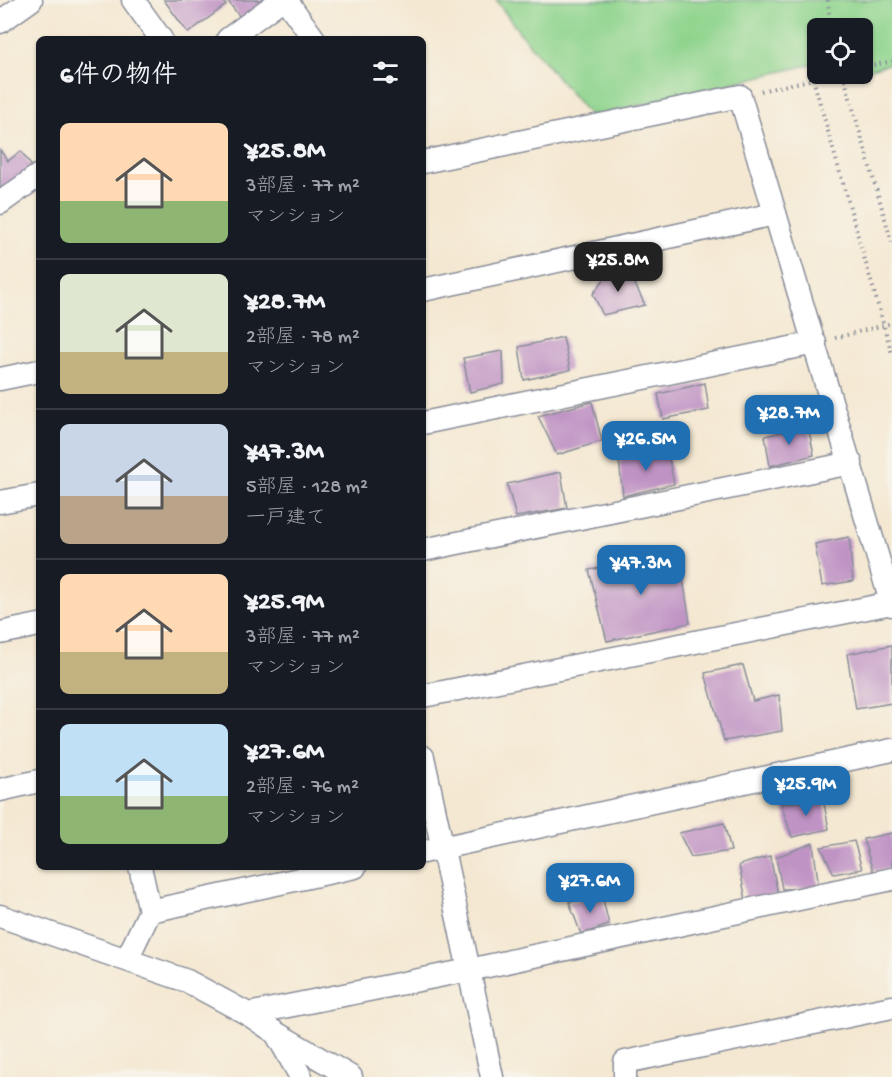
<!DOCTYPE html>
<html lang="ja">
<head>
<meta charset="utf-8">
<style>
	:root { --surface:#171b24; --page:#242831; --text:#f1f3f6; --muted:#9ea1a6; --line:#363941; --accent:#1f6fb2 }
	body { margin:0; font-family:"Gochi Hand","Klee One",sans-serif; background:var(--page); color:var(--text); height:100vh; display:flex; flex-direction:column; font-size:22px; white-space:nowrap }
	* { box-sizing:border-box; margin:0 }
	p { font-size:20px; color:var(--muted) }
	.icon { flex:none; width:33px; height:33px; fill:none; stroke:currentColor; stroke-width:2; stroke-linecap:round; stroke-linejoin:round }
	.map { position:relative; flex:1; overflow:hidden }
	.details { position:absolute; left:36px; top:36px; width:390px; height:834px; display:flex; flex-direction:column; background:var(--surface); border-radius:9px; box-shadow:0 2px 4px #0004 }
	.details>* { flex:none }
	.tools { position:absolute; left:807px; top:18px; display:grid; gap:12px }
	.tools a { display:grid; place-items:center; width:66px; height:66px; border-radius:9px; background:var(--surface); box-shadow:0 2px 4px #0004; font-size:30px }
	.price { position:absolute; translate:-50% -51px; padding:0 14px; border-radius:12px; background:var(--accent); color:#fff; font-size:20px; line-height:39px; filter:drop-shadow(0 2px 3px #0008) }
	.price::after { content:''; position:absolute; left:50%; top:36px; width:18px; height:14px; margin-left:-9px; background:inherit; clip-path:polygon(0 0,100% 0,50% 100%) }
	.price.selected { background:#222; color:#fff }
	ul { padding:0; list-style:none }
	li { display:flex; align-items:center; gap:18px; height:150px; padding:0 24px }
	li+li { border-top:2px solid var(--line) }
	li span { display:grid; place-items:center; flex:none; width:168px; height:120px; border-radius:9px; color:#555 }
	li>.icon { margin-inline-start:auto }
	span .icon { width:72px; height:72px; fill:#fffc; stroke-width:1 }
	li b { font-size:26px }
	h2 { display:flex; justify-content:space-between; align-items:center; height:72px; padding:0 24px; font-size:26px }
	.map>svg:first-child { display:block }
	.green { fill:#8fd48d; stroke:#558276; stroke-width:1.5 }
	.building { fill:#bf93c4 }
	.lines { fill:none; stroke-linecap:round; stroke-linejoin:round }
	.minor-casing { stroke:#888c98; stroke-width:25 }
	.path { stroke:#888c98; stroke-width:4; stroke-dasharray:1.5 4.5; stroke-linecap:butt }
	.minor { stroke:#fff; stroke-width:22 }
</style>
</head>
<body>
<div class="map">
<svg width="892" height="1077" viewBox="0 0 892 1077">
	<rect width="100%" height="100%" fill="#f7f3e8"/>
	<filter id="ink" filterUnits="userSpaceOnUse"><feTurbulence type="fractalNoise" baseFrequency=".0167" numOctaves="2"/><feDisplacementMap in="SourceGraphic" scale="12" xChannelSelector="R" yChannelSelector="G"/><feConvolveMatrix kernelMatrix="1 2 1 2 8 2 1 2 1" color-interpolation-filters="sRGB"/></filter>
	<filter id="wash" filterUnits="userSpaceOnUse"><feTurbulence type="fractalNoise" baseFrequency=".008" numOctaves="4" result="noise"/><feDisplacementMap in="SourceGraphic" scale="24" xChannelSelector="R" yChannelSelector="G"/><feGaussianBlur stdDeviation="1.35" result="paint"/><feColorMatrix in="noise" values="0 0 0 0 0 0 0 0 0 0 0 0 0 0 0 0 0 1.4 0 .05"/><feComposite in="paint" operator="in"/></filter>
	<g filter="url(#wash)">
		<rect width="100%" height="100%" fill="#f4e8d2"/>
		<path class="green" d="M 496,0 L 892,0 L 892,63 L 863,71 L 862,28 L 818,28 L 817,63 L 591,117 L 520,33 Z"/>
		<g id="blocks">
			<g class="building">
				<path d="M 164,0 L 223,0 L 226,5 L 188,33 Z"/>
				<path d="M 227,0 L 272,0 L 243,21 Z"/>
				<path d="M 0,150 L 8,161 L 21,151 L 35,171 L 0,196 Z"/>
				<path d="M 627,268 L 645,305 L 603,315 L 593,294 L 611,270 Z"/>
				<path d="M 563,337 L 570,370 L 524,380 L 519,347 Z"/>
				<path d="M 503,351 L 504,384 L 470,392 L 463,358 Z"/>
				<path d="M 705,383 L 709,410 L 663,419 L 658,394 Z"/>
				<path d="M 592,402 L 602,441 L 557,455 L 538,416 Z"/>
				<path d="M 808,426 L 814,455 L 770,466 L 765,436 Z"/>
				<path d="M 667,449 L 674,484 L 623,496 L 619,460 Z"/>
				<path d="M 561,472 L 567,508 L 516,517 L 507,484 Z"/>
				<path d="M 849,537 L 853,581 L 822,586 L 815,544 Z"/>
				<path d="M 679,553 L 690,623 L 607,641 L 589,570 Z"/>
				<path d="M 892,645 L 892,703 L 856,709 L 847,654 Z"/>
				<path d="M 743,665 L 753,701 L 779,695 L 782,731 L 724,741 L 705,673 Z"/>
				<path d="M 823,799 L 829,829 L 792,837 L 781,804 Z"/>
				<path d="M 724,823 L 731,851 L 691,857 L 679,833 Z"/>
				<path d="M 892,833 L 892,868 L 873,871 L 863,839 Z"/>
				<path d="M 854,841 L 862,869 L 834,874 L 821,847 Z"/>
				<path d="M 813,843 L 819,888 L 782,889 L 776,857 Z"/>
				<path d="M 770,856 L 778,894 L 746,900 L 739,865 Z"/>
				<path d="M 602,895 L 609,925 L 581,934 L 569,902 Z"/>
			</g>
		</g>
	</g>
	<g filter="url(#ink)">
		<use href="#blocks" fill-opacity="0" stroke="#888c98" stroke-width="1.5"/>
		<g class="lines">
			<g class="minor-casing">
				<g id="minor">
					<path d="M 133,0 L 161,39"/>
					<path d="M 286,0 L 314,39"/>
					<path d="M 0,22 L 31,0"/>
					<path d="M 228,39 L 281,0"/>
					<path d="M 423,162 L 740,96 L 892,605"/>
					<path d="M 0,203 L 39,175"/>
					<path d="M 423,290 L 775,214"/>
					<path d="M 0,379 L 39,371"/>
					<path d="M 423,423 L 815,343"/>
					<path d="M 0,502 L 39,495"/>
					<path d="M 423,550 L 851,463"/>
					<path d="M 0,633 L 39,625"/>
					<path d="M 423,696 L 892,603"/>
					<path d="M 423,757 L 492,1077"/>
					<path d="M 0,790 L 39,781"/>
					<path d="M 423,852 L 892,750"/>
					<path d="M 150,911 L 355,867"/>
					<path d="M 0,916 L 187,981 L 248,1014 L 276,1033 L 351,1077"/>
					<path d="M 127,959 L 150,911 L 140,867"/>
					<path d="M 248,1014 L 469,970 L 892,879"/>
					<path d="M 277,1035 L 301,1077"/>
					<path d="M 625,1077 L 625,1062 L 892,1007"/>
				</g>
			</g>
			<g class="path">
				<path d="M 828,0 L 830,28"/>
				<path d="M 862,68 L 892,61"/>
				<path d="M 843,74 L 892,243"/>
				<path d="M 813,79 L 892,354"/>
				<path d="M 761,91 L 836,74"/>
				<path d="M 835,338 L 892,323"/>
			</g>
			<use href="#minor" class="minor"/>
		</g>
	</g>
</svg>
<div class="tools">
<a><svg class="icon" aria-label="locate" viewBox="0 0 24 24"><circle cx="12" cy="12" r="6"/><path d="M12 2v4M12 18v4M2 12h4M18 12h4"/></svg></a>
</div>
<b class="price selected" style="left:618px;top:293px">¥25.8M</b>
<b class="price" style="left:789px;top:446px">¥28.7M</b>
<b class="price" style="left:646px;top:472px">¥26.5M</b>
<b class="price" style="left:641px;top:596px">¥47.3M</b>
<b class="price" style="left:806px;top:817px">¥25.9M</b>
<b class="price" style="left:590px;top:914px">¥27.6M</b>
<section class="details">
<h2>6件の物件<svg class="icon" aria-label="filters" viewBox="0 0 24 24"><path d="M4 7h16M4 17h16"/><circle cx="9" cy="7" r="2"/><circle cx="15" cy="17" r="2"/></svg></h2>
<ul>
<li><span style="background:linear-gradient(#ffd9b3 65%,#8fb573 0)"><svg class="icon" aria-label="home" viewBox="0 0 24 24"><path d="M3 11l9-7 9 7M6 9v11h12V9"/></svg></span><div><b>¥25.8M</b><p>3部屋 · 77 m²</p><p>マンション</p></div></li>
<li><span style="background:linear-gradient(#dfe7d0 65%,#c2b280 0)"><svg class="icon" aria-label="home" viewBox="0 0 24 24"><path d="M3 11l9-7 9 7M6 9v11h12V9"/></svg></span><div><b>¥28.7M</b><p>2部屋 · 78 m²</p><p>マンション</p></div></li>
<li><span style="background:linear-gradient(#c9d6e8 60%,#b9a48a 0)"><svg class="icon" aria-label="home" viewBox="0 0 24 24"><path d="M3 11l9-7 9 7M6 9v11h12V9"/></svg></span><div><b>¥47.3M</b><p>5部屋 · 128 m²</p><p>一戸建て</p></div></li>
<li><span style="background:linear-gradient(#ffd9b3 65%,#c2b280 0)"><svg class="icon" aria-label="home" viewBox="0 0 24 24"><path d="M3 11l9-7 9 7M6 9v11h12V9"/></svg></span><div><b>¥25.9M</b><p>3部屋 · 77 m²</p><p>マンション</p></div></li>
<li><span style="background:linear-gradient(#bfe0f5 60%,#8fb573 0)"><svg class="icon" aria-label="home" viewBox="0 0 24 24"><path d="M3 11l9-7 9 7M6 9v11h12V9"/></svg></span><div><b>¥27.6M</b><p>2部屋 · 76 m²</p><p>マンション</p></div></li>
</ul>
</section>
</div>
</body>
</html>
